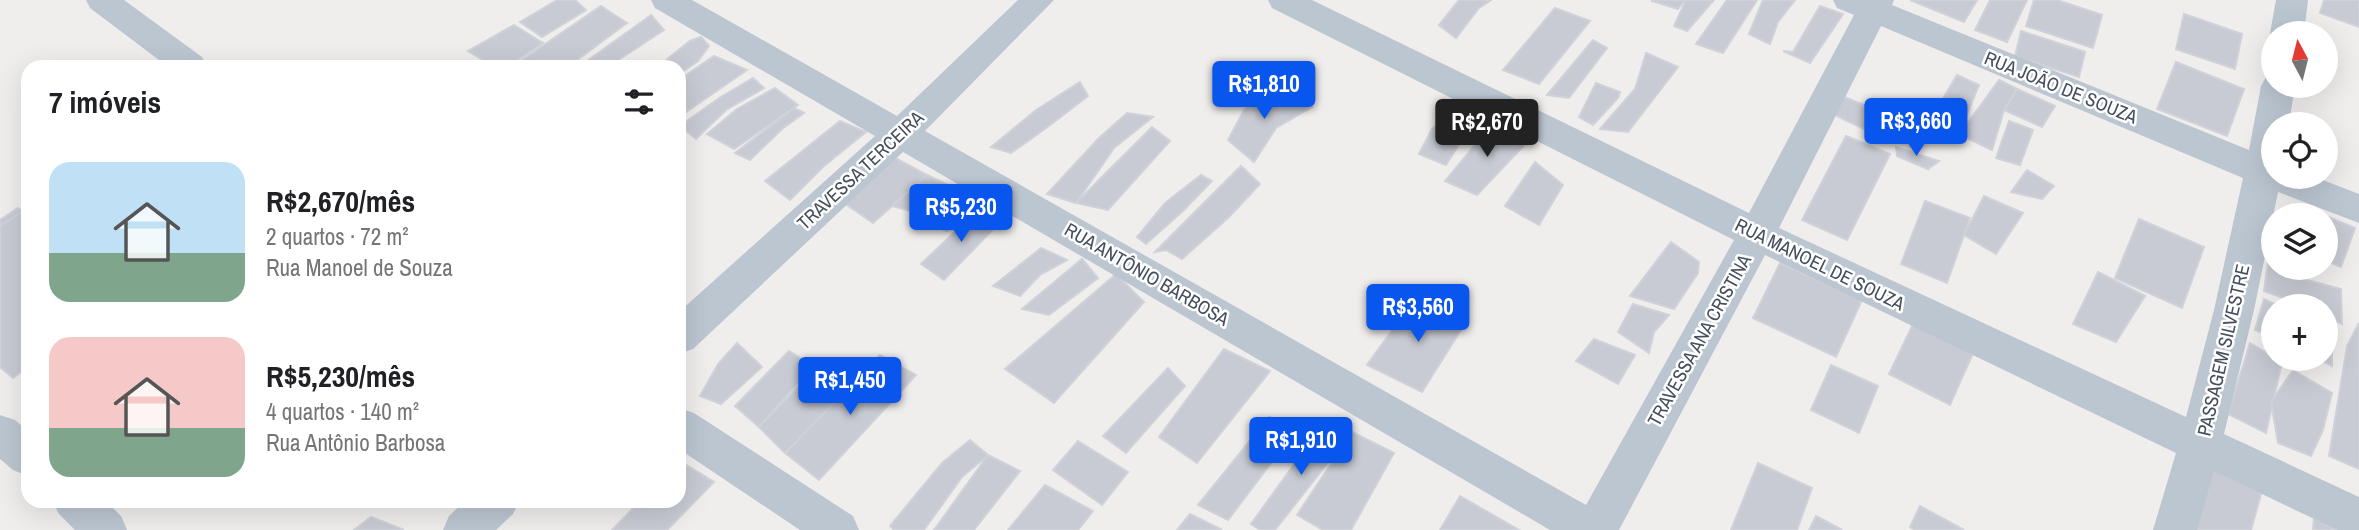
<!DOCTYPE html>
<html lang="pt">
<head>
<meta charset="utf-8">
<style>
	:root { --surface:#fff; --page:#f2f2f2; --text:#202124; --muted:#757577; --accent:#0956ee }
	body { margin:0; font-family:"Archivo Narrow",sans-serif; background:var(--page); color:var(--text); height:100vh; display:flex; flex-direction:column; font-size:26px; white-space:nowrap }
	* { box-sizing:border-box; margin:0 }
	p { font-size:23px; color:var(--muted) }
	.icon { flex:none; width:38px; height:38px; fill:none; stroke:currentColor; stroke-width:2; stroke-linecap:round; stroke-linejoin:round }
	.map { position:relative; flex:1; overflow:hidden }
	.drawer { position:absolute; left:21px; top:60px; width:665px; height:448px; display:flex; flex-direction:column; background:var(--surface); border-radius:21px; box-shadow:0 7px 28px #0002 }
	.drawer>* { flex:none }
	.needle { width:46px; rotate:353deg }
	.controls { position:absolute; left:2261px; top:21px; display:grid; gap:14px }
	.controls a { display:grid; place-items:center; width:77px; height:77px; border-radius:50%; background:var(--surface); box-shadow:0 7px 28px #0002; font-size:35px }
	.price { position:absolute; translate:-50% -60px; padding:0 16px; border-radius:7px; background:var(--accent); color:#fff; font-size:23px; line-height:46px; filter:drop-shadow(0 2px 4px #0008) }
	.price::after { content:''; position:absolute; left:50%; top:42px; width:21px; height:16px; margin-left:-10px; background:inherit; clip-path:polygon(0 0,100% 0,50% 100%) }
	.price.active { background:#222; color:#fff }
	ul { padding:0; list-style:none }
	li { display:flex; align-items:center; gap:21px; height:175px; padding:0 28px }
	li span { display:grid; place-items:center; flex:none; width:196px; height:140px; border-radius:21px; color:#555 }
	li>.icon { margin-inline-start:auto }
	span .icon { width:84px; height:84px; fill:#fffc; stroke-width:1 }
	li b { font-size:30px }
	h2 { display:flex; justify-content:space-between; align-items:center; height:84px; padding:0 28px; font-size:30px }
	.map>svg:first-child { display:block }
	.building { fill:#c8cbd3; stroke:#d0d2d9; stroke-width:2 }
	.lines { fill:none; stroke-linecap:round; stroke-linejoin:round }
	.minor { fill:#bcc6d1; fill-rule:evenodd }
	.labels { text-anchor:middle; stroke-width:5; stroke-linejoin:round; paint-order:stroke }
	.street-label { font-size:19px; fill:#444e5c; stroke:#fff }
</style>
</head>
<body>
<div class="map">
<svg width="2359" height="530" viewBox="0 0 2359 530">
	<rect width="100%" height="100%" fill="#f0eded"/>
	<g class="building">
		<path d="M 557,0 L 575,0 L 586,10 L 542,37 L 520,22 Z"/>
		<path d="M 1459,0 L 1491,0 L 1479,8 L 1456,38 L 1439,25 Z"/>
		<path d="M 1685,0 L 1678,9 L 1652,1 L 1652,0 Z"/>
		<path d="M 1686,0 L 1714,0 L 1687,31 L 1674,26 Z"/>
		<path d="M 1727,0 L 1757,0 L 1723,53 L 1696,44 Z"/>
		<path d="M 1763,0 L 1795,0 L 1778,22 L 1770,44 L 1749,34 Z"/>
		<path d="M 1910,0 L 1977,0 L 1964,22 Z"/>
		<path d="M 1990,0 L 2027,0 L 2007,42 L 1975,30 Z"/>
		<path d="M 2034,0 L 2057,0 L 2102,15 L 2093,48 L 2026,26 Z"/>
		<path d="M 2324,0 L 2359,0 L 2359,27 L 2320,13 Z"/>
		<path d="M 601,6 L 627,23 L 569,66 L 513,66 Z"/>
		<path d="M 1820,6 L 1843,14 L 1810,63 L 1783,51 L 1793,52 Z"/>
		<path d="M 1555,8 L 1590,21 L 1539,84 L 1503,70 Z"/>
		<path d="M 2184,14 L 2242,34 L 2235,69 L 2176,49 Z"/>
		<path d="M 651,15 L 664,30 L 609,66 L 580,66 Z"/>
		<path d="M 514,25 L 543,43 L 508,66 L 493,66 L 468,51 Z"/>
		<path d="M 2021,31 L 2085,52 L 2079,77 L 2015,56 Z"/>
		<path d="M 701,37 L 709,46 L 698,61 L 679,74 L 679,66 L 661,64 L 690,41 Z"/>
		<path d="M 1593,40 L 1607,48 L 1569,98 L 1547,95 Z"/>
		<path d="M 1646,53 L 1678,67 L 1628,132 L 1600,129 L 1635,89 Z"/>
		<path d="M 714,56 L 747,70 L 682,115 L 679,114 L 679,80 Z"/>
		<path d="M 2176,62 L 2244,89 L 2227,136 L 2157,109 Z"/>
		<path d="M 1957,75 L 1979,85 L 1957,138 L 1925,129 Z"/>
		<path d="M 753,78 L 764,88 L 726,110 L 696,139 L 680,126 L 719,98 Z"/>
		<path d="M 1999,80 L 2017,89 L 2004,110 L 1992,150 L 1965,137 L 1957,138 Z"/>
		<path d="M 1080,82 L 1088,96 L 1049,126 L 1011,153 L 991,147 L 1036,110 Z"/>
		<path d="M 1596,83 L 1620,92 L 1618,98 L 1593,125 L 1579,117 Z"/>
		<path d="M 775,88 L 798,105 L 734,149 L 707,134 L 737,109 Z"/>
		<path d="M 1272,88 L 1312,107 L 1276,128 L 1254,162 L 1228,140 L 1244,110 Z"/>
		<path d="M 2017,89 L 2055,106 L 2042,127 L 2004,110 Z"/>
		<path d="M 1844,97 L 1910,123 L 1905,139 L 1891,134 L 1885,139 L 1833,114 Z"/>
		<path d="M 794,108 L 804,113 L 782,129 L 750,160 L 735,153 Z"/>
		<path d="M 1462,108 L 1482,124 L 1460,143 L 1446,165 L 1419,154 L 1432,129 Z"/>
		<path d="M 1127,113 L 1153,117 L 1114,148 L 1076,203 L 1047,194 L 1098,139 Z"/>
		<path d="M 840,121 L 866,132 L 824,166 L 790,200 L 765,181 Z"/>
		<path d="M 2009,121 L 2033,130 L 2020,165 L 1996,158 Z"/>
		<path d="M 1493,123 L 1530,139 L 1477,195 L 1445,181 Z"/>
		<path d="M 1152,127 L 1170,141 L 1108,210 L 1076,203 Z"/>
		<path d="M 1846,136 L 1890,154 L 1847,240 L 1802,220 Z"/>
		<path d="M 1896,147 L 1939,161 L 1928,169 L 1897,156 Z"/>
		<path d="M 895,158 L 927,175 L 873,223 L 844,203 Z"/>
		<path d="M 1535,162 L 1563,185 L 1539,225 L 1505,206 Z"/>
		<path d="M 1241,166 L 1260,184 L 1229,217 L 1182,259 L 1166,250 L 1155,252 Z"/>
		<path d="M 2027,170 L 2054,186 L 2042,199 L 2011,192 Z"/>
		<path d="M 927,175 L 950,186 L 922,214 L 892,206 Z"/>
		<path d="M 1201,175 L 1212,181 L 1184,210 L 1146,244 L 1137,237 L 1165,203 Z"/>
		<path d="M 960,187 L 985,198 L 947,231 L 917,220 Z"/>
		<path d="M 1984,196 L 2023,213 L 1996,254 L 1964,235 Z"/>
		<path d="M 1925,201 L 1970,218 L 1947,283 L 1901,264 Z"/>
		<path d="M 18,208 L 28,214 L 28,272 L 0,292 L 0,220 Z"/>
		<path d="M 28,208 L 28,367 L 13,378 L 0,367 L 0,226 Z"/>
		<path d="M 979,209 L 1001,221 L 944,280 L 921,264 Z"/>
		<path d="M 2326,216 L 2355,228 L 2341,267 L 2326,261 Z"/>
		<path d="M 2139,219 L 2204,247 L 2182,308 L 2115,278 Z"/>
		<path d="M 1671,242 L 1699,262 L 1698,273 L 1674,309 L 1630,296 Z"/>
		<path d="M 1041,248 L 1067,260 L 1040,275 L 1020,296 L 993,286 Z"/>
		<path d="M 1082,259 L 1098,278 L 1049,315 L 1022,309 Z"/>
		<path d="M 1780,263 L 1862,300 L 1836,357 L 1753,318 Z"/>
		<path d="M 2268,263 L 2273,268 L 2303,279 L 2341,289 L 2342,324 L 2326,316 L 2326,306 L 2307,306 L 2264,291 Z"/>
		<path d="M 2098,272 L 2145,296 L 2116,342 L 2073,324 Z"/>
		<path d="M 1116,274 L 1144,302 L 1054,403 L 1005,369 Z"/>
		<path d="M 1417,296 L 1466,322 L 1422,392 L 1367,365 Z"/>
		<path d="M 2264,299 L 2278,306 L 2273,306 L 2273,337 L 2255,330 Z"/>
		<path d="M 1633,304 L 1669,315 L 1654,332 L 1649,353 L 1618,332 Z"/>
		<path d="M 1914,322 L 1974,351 L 1950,405 L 1889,374 Z"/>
		<path d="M 2359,323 L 2359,469 L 2329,456 L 2347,346 Z"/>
		<path d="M 2326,325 L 2332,327 L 2332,366 L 2319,359 L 2326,359 Z"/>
		<path d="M 1594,339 L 1635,355 L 1618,384 L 1576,361 Z"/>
		<path d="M 737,343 L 762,367 L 721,404 L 700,396 L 718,364 Z"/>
		<path d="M 2250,343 L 2282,362 L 2266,433 L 2228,414 Z"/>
		<path d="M 1224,349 L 1270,371 L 1197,463 L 1159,437 Z"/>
		<path d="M 789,351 L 813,366 L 759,427 L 735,406 Z"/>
		<path d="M 880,355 L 916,375 L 819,480 L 785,453 Z"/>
		<path d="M 825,359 L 857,379 L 785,453 L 759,427 Z"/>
		<path d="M 1831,365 L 1878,386 L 1859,433 L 1811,410 Z"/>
		<path d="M 1168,368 L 1185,386 L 1126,453 L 1103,436 Z"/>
		<path d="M 2293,370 L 2332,393 L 2323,430 L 2311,456 L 2278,443 L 2271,402 Z"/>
		<path d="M 1269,417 L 1299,426 L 1228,520 L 1198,505 Z"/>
		<path d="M 1323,424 L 1352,432 L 1275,530 L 1260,530 L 1251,524 Z"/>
		<path d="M 1352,432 L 1394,453 L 1351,530 L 1323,530 L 1297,515 Z"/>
		<path d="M 970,440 L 988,455 L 962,477 L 924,530 L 894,530 L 890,526 L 942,463 Z"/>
		<path d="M 1078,441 L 1128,472 L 1102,505 L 1053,470 Z"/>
		<path d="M 988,455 L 1020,471 L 974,530 L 934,530 Z"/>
		<path d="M 680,461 L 714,482 L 667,530 L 612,530 L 641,500 L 679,500 Z"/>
		<path d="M 1758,463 L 1812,488 L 1797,530 L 1731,530 Z"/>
		<path d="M 2207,466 L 2263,487 L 2251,530 L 2191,530 Z"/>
		<path d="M 1045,485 L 1093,511 L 1078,530 L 1008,530 Z"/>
		<path d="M 1460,496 L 1519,530 L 1440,530 Z"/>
		<path d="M 1920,506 L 1964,530 L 1915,530 L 1910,527 Z"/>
		<path d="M 1190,514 L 1222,530 L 1177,530 Z"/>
		<path d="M 1816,516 L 1842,530 L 1809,530 Z"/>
		<path d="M 371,517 L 404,530 L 354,530 Z"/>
		<path d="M 2314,518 L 2335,530 L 2313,530 Z"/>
	</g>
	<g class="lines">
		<g class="minor">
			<path d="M 86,0 L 124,0 L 202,57 L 207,66 L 167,66 L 90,8 Z"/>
			<path d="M 651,0 L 692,0 L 897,116 L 1018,0 L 1054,0 L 925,131 L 1586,505 L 1734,240 L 1272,8 L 1268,0 L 1312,0 L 1749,213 L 1854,15 L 1837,8 L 1833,0 L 1894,0 L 1892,5 L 2249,150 L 2261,86 L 2266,77 L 2273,75 L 2273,86 L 2295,86 L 2289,124 L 2273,124 L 2273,177 L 2315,177 L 2359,194 L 2359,223 L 2278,192 L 2254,310 L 2224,434 L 2359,497 L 2359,530 L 2337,530 L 2214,471 L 2197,530 L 2153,530 L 2176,453 L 1765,255 L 1619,530 L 1550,530 L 903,152 L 693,349 L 679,354 L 679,312 L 875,136 L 655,8 ZM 1881,26 L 2243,178 L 2214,310 L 2186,417 L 1779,228 Z"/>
			<path d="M 2276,0 L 2308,0 L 2304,33 L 2273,33 L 2273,38 L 2270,33 Z"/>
			<path d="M 679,408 L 694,413 L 853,516 L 859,530 L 800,530 L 679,449 Z"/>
			<path d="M 0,415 L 15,420 L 28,431 L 28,476 L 13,470 L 0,459 Z"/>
			<path d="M 52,500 L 105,500 L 121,516 L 127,530 L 75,530 L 59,514 Z"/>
			<path d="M 466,500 L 520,500 L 513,514 L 496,530 L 443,530 L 449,516 Z"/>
		</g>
	</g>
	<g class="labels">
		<g class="street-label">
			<text transform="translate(2061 87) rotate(22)" y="7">RUA JOÃO DE SOUZA</text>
			<text transform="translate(860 170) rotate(-43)" y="7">TRAVESSA TERCEIRA</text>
			<text transform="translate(1820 264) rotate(26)" y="7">RUA MANOEL DE SOUZA</text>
			<text transform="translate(1147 274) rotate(30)" y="7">RUA ANTÔNIO BARBOSA</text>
			<text transform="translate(1699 340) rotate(-61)" y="7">TRAVESSA ANA CRISTINA</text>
			<text transform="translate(2223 350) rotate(-77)" y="7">PASSAGEM SILVESTRE</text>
		</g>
	</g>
</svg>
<div class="controls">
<a><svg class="needle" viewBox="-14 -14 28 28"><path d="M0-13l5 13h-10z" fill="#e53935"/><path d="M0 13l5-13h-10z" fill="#757577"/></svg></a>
<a><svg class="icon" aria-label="locate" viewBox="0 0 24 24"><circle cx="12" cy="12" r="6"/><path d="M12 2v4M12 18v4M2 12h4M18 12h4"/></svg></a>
<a><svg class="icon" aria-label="layers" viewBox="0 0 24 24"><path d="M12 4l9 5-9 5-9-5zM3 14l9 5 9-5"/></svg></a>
<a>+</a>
</div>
<b class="price" style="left:1264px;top:121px">R$1,810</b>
<b class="price" style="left:1916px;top:158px">R$3,660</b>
<b class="price active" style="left:1487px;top:159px">R$2,670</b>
<b class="price" style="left:961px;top:244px">R$5,230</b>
<b class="price" style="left:1418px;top:344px">R$3,560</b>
<b class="price" style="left:850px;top:417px">R$1,450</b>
<b class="price" style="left:1301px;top:477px">R$1,910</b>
<section class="drawer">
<h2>7 imóveis<svg class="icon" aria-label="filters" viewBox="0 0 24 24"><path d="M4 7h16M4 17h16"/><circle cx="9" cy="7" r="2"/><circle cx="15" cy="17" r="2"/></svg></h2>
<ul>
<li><span style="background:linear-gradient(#bfe0f5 65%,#7fa58c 0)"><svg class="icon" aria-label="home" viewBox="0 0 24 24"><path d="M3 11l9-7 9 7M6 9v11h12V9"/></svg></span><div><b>R$2,670/mês</b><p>2 quartos · 72 m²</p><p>Rua Manoel de Souza</p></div></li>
<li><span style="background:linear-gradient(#f6c9c9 65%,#7fa58c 0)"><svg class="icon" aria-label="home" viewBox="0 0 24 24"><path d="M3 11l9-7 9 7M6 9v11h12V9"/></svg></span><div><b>R$5,230/mês</b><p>4 quartos · 140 m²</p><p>Rua Antônio Barbosa</p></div></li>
</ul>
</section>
</div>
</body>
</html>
